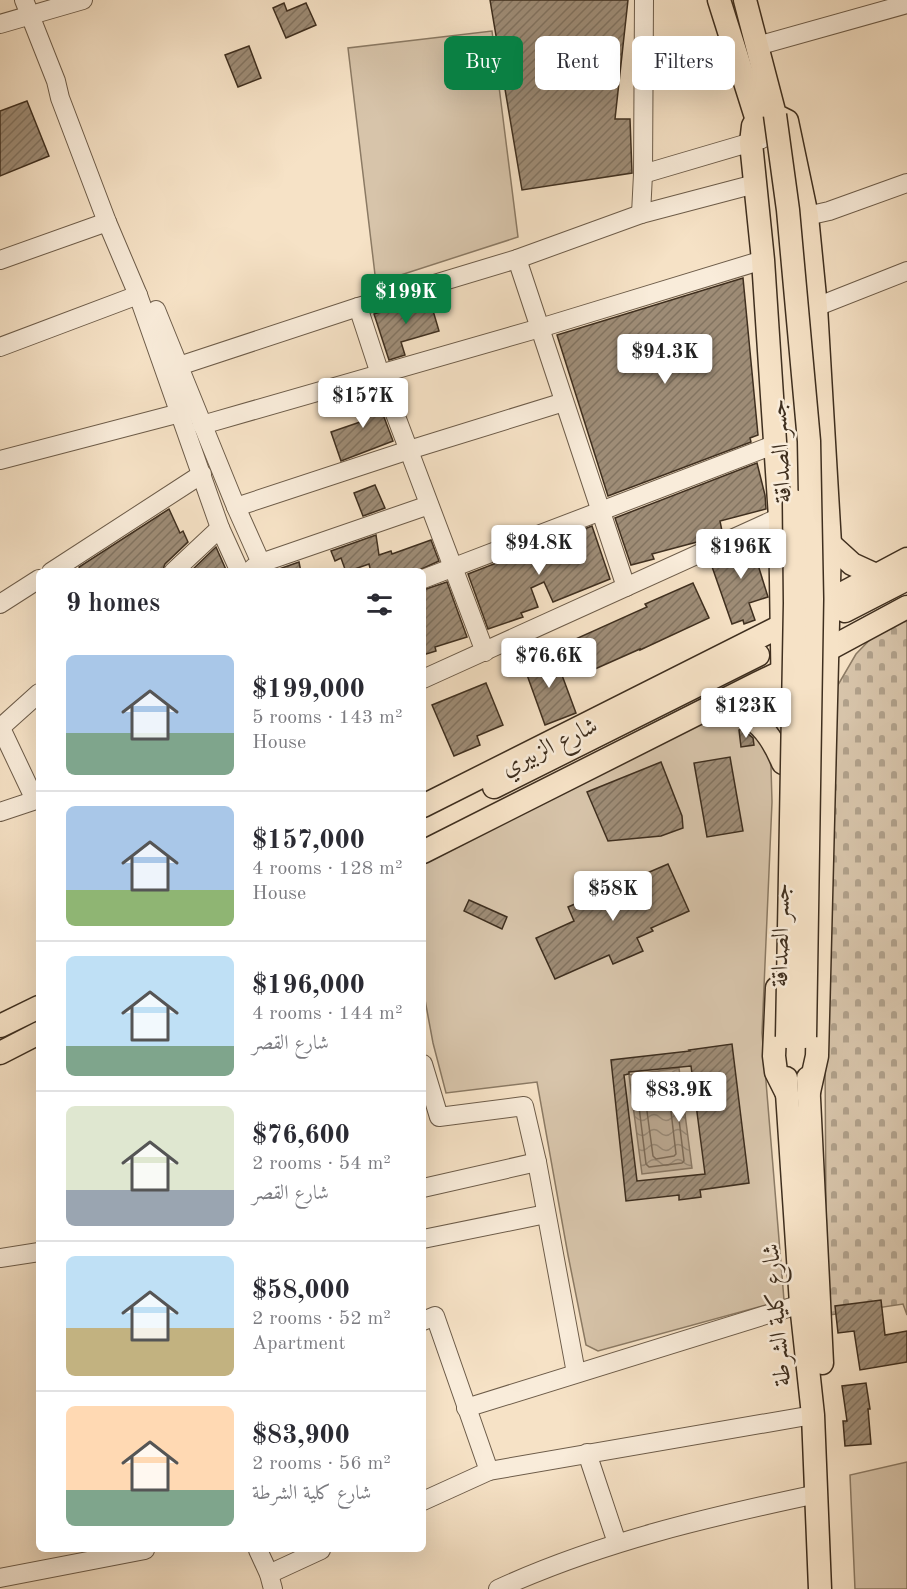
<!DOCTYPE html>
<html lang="en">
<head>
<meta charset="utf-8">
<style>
	:root { --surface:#fff; --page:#f7f7f7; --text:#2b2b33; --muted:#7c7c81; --line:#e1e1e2; --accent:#0b8043 }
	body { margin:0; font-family:"Old Standard TT",Amiri,serif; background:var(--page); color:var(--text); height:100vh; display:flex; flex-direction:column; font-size:22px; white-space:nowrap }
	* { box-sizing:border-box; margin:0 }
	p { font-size:20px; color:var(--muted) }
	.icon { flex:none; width:33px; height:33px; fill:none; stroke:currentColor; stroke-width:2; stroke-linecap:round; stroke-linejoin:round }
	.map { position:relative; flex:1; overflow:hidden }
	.side { position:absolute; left:36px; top:568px; width:390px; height:984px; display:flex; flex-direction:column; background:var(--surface); border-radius:9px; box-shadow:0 6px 24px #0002 }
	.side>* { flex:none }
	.top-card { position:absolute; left:444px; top:36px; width:372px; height:54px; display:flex; gap:12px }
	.price { position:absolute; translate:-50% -51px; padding:0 14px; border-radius:6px; background:#fff; color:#222; font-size:20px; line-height:39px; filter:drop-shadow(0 2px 3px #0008) }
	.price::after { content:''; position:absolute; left:50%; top:36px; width:18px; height:14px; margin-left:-9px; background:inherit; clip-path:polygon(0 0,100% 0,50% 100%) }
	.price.active { background:var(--accent); color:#fff }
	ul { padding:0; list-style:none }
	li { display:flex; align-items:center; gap:18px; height:150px; padding:0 30px }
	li+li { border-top:2px solid var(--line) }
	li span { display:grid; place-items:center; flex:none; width:168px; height:120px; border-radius:9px; color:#555 }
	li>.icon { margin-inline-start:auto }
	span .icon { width:72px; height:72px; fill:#fffc; stroke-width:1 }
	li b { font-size:26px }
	h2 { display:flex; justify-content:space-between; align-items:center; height:72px; padding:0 30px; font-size:26px }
	.chip { padding:0 21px; border-radius:9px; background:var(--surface); box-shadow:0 6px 24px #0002; font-size:21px; line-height:54px }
	.chip.active { background:var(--accent); color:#fff }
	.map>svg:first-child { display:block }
	.cemetery { fill:url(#cemetery-stones); stroke:#8b7a64; stroke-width:1.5 }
	.park { fill:#d7c4aa; stroke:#8b7a64; stroke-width:1.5 }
	.water { fill:url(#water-waves); stroke:#887661; stroke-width:1.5 }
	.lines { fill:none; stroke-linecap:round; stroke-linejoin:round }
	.shore { stroke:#7c6a56; stroke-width:1.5 }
	.building { fill:url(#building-hatch); stroke:#3f2f1f; stroke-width:1.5; fill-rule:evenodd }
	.minor-casing { stroke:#6d5c49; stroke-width:20 }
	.major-casing { stroke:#3f2f1f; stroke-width:25 }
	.minor { stroke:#f9ecda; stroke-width:18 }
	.major { stroke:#f6e2c6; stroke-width:22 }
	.major-bridge-casing { stroke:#3f2f1f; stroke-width:25; stroke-linecap:butt }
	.major-bridge { stroke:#f6e2c6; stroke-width:22 }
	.labels { text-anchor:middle; stroke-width:5; stroke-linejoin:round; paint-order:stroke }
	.street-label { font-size:24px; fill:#3f2f1f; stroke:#f9ecda }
</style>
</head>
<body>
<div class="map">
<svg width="907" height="1589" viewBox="0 0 907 1589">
	<defs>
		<pattern id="cemetery-stones" width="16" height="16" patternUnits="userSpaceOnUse" patternTransform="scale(1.5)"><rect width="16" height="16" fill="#d7c4aa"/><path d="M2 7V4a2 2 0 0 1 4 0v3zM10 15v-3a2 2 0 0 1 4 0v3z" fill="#b0a08a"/></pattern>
		<pattern id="water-waves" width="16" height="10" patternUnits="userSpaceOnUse" patternTransform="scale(1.5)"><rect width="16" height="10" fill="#b8a58d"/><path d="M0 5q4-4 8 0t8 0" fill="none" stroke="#978773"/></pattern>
		<pattern id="building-hatch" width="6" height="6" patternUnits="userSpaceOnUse" patternTransform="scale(1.5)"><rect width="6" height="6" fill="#9e8c76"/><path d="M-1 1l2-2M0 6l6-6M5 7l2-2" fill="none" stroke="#827360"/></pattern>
	</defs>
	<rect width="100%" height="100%" fill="#f6e2c6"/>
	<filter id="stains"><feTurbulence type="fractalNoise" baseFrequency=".00333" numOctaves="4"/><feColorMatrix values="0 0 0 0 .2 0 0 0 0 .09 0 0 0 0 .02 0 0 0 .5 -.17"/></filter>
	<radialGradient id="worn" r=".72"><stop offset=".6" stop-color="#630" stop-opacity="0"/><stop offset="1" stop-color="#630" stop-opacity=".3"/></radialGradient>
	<path class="cemetery" d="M 907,612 L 907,1315 L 903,1304 L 830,1315 L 826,1211 L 824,909 L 835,690 L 856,654 L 887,622 Z"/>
	<g class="park">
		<path d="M 492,31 L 518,237 L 376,283 L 348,48 Z"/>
		<path d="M 720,714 L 740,717 L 767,741 L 771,767 L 772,802 L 762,1033 L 784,1300 L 598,1351 L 586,1345 L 568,1255 L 537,1082 L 446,1093 L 433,1043 L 423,989 L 423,861 Z"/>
		<path d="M 907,1462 L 907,1589 L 855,1589 L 850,1475 Z"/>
	</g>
	<path class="water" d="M 679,1068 L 692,1168 L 642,1174 L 629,1075 Z"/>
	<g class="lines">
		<g class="shore">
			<path d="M 671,1075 L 674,1078 L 684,1161 L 682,1163 L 649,1167 L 646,1164 L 636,1082 L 638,1080 Z"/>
			<path d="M 664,1084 L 668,1086 L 676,1154 L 674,1156 L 656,1159 L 653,1156 L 644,1089 L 647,1086 Z"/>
		</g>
	</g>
	<g class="building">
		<path d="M 490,0 L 628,0 L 615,119 L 630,119 L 632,173 L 522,190 Z"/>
		<path d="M 284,3 L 287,11 L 306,3 L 316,25 L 286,38 L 273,8 Z"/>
		<path d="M 249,46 L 261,78 L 238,87 L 225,55 Z"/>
		<path d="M 27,101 L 49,156 L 0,176 L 0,111 Z"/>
		<path d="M 743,278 L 758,435 L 750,438 L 751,442 L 608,496 L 557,335 Z"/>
		<path d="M 429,297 L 439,331 L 401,342 L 405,355 L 389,360 L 374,314 Z"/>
		<path d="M 373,388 L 393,441 L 341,461 L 331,432 L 363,421 L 354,393 Z"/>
		<path d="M 757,463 L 765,495 L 766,509 L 720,521 L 722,531 L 697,542 L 652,554 L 654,559 L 631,565 L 615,518 Z"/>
		<path d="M 375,485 L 385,508 L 363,516 L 354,493 Z"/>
		<path d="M 169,509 L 180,533 L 183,531 L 188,542 L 165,564 L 162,572 L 81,572 L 79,567 Z"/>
		<path d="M 592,526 L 610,579 L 553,602 L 544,582 L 531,588 L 538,607 L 521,613 L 523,617 L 488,629 L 468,574 Z"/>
		<path d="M 376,535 L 379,555 L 391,551 L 392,554 L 431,540 L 439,561 L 415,572 L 371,572 L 369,564 L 346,572 L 341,558 L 335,561 L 331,551 Z"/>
		<path d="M 767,535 L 767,548 L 754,552 L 768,597 L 749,603 L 755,620 L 744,624 L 743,620 L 732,624 L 710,561 Z"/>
		<path d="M 216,547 L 227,572 L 190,572 Z"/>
		<path d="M 299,562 L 301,572 L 276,572 L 276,570 Z"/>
		<path d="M 447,582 L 467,637 L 435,647 L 436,651 L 423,655 L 423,590 Z"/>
		<path d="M 693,583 L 709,618 L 640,650 L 640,649 L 586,673 L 571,641 L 647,607 L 645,604 Z"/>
		<path d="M 539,655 L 543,664 L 556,659 L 576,713 L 545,725 L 522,661 Z"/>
		<path d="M 486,683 L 503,725 L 477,736 L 480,745 L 454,756 L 432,705 Z"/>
		<path d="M 742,729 L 753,738 L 754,745 L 741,747 L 739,730 Z"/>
		<path d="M 730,757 L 743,831 L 707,837 L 694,763 Z"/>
		<path d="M 661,762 L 682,816 L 683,828 L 661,836 L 608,841 L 587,792 Z"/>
		<path d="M 668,864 L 689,911 L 651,928 L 653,931 L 637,938 L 643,951 L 613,964 L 609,955 L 555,979 L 536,938 L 574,921 L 568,907 Z"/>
		<path d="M 469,900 L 507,917 L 502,929 L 464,911 Z"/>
		<path d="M 732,1044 L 749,1183 L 700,1190 L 701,1197 L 679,1200 L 679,1195 L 626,1201 L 611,1060 L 690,1051 L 689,1050 ZM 691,1066 L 705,1174 L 637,1181 L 624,1075 L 629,1074 L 629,1072 Z"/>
		<path d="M 881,1300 L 885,1335 L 907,1331 L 907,1362 L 860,1370 L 854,1331 L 838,1333 L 835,1306 Z"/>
		<path d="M 866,1383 L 870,1409 L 868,1409 L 871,1444 L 845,1446 L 843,1421 L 847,1421 L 842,1386 Z"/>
	</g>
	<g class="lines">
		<g class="minor-casing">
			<g id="minor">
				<path d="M 24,0 L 56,81 L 60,98 L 107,222 L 138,295 L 220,528 L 240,572"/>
				<path d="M 0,24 L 83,0"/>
				<path d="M 757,46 L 907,4"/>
				<path d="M 643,174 L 762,139"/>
				<path d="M 641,214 L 643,174 L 644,0"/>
				<path d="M 807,216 L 829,211 L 907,183"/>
				<path d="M 517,259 L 626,587"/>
				<path d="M 0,260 L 107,222"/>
				<path d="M 358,307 L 380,374 L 485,652"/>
				<path d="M 816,307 L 907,271"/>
				<path d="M 156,310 L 236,507 L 265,572"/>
				<path d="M 0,347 L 138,295"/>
				<path d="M 179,366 L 358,307 L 517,259 L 641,214 L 755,184"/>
				<path d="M 202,425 L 540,328 L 763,260"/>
				<path d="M 0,460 L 180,413"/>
				<path d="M 236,507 L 409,450 L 564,402"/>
				<path d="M 253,568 L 261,563 L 429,505"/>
				<path d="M 51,572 L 202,474"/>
				<path d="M 173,572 L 220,528"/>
				<path d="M 423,579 L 776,444"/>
				<path d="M 0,604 L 39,579"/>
				<path d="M 423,679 L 780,517"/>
				<path d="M 0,726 L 35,800"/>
				<path d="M 0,728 L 39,693"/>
				<path d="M 0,812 L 39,799"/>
				<path d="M 423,1064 L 439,1117 L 524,1106 L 537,1162 L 576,1373"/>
				<path d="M 423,1188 L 537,1162"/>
				<path d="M 423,1239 L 546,1214"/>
				<path d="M 0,1258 L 39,1252"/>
				<path d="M 423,1321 L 435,1316 L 489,1471"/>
				<path d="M 466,1408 L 801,1304"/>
				<path d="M 587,1453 L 617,1543"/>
				<path d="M 423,1501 L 489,1471 L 813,1415"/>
				<path d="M 258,1550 L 269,1574 L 273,1589"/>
				<path d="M 269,1574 L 321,1550"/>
				<path d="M 0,1578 L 145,1550"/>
				<path d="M 498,1589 C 600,1542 709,1517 817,1494"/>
			</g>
		</g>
		<g class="major-casing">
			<g id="major">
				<path d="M 719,0 L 761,133"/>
				<path d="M 745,0 L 775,115 L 787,121 L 807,216 L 816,307 L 830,544 L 817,1056 L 809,1092"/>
				<path d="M 757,119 L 753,126 L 751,143 L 763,260 L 780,517 L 783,706"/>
				<path d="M 830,544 L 852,564 L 876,575"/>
				<path d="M 845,611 L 907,579"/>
				<path d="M 707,710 C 749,706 768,727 783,763"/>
				<path d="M 494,787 L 758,655"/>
				<path d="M 423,806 L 781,626 L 907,559"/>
				<path d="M 423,852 L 758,683 L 829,649 L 907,607"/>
				<path d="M 777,988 L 774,1056 L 776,1072 L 786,1092"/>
				<path d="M 0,1026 L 39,1007"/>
				<path d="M 0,1053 L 39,1033"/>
				<path d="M 786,1078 L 801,1304 L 813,1415 L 820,1589"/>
				<path d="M 808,1078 L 822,1363"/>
			</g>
		</g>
		<use href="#minor" class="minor"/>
		<use href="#major" class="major"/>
		<g class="major-bridge-casing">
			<g id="major-bridge">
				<path d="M 775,115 L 788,210 L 809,441 L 812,599 L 805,1037"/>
				<path d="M 787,1037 L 795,603 L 794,501"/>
			</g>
		</g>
		<use href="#major-bridge" class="major-bridge"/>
	</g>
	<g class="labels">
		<g class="street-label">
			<text transform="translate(780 451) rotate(-93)" y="8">جسر الصداقة</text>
			<text transform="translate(549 746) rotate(-26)" y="8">شارع الزبيري</text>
			<text transform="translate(780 935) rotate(-89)" y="8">جسر الصداقة</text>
			<text transform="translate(776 1315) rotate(-95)" y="8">شارع كلية الشرطة</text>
		</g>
	</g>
	<rect width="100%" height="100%" filter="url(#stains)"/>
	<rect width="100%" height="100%" fill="url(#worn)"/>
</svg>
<b class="price active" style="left:406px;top:325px">$199K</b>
<b class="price" style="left:665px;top:385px">$94.3K</b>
<b class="price" style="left:363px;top:429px">$157K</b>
<b class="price" style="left:539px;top:576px">$94.8K</b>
<b class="price" style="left:741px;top:580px">$196K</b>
<b class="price" style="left:549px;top:689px">$76.6K</b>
<b class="price" style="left:746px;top:739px">$123K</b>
<b class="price" style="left:613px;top:922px">$58K</b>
<b class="price" style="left:679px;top:1123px">$83.9K</b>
<div class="top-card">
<a class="chip active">Buy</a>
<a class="chip">Rent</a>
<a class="chip">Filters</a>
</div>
<section class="side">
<h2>9 homes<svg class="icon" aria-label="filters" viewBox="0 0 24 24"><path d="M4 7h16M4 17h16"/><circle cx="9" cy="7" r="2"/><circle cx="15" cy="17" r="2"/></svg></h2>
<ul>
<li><span style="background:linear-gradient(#a9c7e8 65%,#7fa58c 0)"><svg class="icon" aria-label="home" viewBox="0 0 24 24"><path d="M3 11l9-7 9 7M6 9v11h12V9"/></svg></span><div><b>$199,000</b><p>5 rooms · 143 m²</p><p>House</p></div></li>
<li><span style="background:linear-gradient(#a9c7e8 70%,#8fb573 0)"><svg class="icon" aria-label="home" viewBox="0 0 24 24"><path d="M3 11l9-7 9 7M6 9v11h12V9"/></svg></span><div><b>$157,000</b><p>4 rooms · 128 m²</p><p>House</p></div></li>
<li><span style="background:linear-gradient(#bfe0f5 75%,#7fa58c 0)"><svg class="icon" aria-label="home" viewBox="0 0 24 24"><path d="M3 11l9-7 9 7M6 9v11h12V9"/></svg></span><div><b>$196,000</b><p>4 rooms · 144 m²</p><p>شارع القصر</p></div></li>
<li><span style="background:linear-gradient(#dfe7d0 70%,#9aa5b1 0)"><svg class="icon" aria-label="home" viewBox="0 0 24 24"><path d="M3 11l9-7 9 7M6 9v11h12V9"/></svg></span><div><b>$76,600</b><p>2 rooms · 54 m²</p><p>شارع القصر</p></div></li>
<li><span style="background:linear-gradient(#bfe0f5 60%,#c2b280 0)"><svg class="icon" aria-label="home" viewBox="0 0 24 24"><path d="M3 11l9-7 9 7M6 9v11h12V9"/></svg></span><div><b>$58,000</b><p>2 rooms · 52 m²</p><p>Apartment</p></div></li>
<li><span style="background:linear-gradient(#ffd9b3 70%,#7fa58c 0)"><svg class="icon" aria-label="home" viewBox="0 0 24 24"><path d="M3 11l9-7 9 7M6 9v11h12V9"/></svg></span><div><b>$83,900</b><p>2 rooms · 56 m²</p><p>شارع كلية الشرطة</p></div></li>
</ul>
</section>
</div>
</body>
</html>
